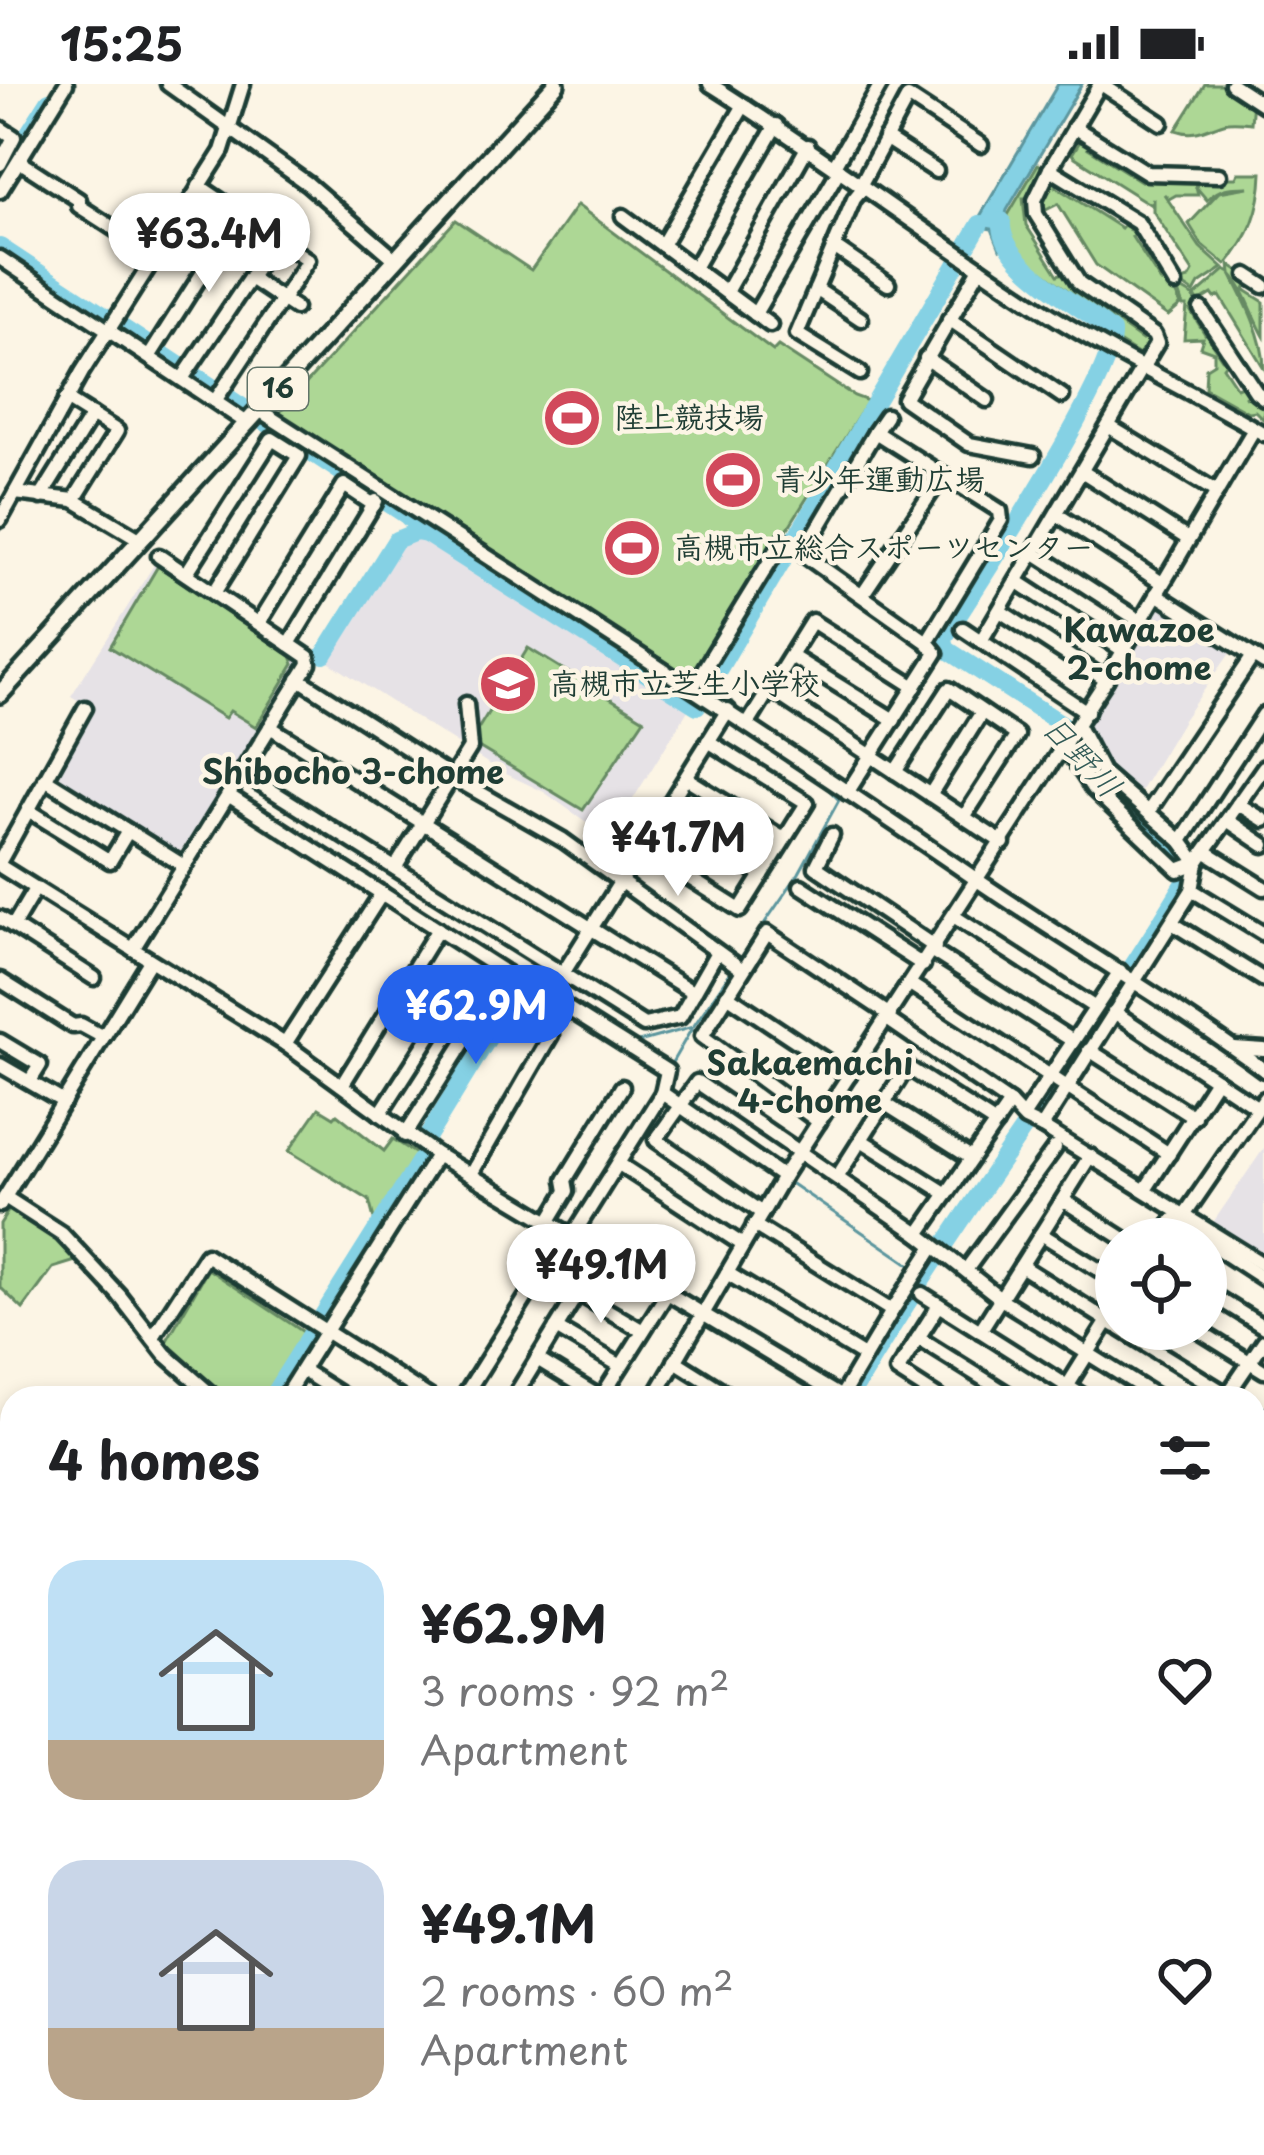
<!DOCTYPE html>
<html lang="en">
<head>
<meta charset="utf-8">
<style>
	:root { --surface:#fff; --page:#f2f2f2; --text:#202124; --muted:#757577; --accent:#2563eb }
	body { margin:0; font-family:"Playpen Sans","Klee One",sans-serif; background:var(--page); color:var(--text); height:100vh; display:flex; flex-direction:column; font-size:45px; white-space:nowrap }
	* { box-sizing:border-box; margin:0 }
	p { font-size:39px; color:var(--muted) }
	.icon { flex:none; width:66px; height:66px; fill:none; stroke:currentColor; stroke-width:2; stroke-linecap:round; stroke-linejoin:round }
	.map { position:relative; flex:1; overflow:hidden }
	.panel { position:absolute; left:0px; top:1302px; width:1266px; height:771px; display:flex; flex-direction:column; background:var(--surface); border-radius:36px 36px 0 0; box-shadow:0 6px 18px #0003 }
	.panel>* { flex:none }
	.tools { position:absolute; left:1095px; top:1134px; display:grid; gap:24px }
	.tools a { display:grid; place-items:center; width:132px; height:132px; border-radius:50%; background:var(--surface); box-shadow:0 6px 18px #0003; font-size:60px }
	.price { position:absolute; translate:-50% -102px; padding:0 27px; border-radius:42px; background:#fff; color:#222; font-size:39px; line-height:78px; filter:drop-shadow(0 3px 6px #0008) }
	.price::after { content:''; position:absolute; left:50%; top:72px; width:36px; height:27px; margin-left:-18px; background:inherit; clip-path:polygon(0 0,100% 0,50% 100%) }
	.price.active { background:var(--accent); color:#fff }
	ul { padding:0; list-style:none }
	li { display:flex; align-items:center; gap:36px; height:300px; padding:0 48px }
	li span { display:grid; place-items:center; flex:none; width:336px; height:240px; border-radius:36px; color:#555 }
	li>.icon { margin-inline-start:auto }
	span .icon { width:144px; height:144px; fill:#fffc; stroke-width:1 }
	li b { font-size:51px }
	h2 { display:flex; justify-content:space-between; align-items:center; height:144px; padding:0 48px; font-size:51px }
	.status { display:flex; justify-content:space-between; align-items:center; height:84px; padding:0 60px; background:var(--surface); direction:ltr }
	.status svg { height:33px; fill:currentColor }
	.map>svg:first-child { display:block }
	.built { fill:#e6e2e6 }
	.green { fill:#add795; stroke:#668a64; stroke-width:3 }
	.water { fill:#85d1e4; stroke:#5c969e; stroke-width:3 }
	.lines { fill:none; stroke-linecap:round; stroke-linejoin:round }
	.stream { stroke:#5c969e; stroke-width:3 }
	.river { stroke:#85d1e4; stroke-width:18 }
	.minor-casing { stroke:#1f3d34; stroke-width:21 }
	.major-casing { stroke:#1f3d34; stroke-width:24 }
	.minor { stroke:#fcf5e5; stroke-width:12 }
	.major { stroke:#fcf5e5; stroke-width:15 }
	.labels { text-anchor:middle; stroke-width:9; stroke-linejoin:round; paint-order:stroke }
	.shield { fill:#fcf5e5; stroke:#617469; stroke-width:3 }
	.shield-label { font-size:27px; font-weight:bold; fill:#1f3d34 }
	.poi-label { font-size:30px; font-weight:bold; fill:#1f3d34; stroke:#fcf5e5; text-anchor:start }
	.neighbourhood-label { font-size:33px; font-weight:bold; fill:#1f3d34; stroke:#fcf5e5 }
	.water-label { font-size:33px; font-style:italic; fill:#335b57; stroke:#fcf5e5 }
</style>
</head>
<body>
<div class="status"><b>15:25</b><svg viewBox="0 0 49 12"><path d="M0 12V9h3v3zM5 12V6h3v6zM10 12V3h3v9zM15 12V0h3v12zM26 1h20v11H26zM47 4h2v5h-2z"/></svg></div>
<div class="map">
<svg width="1264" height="2071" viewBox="0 0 1264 2071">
	<rect width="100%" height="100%" fill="#fcf5e5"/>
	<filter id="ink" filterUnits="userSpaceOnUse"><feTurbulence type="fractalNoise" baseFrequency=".00833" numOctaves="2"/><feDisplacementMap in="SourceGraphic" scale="24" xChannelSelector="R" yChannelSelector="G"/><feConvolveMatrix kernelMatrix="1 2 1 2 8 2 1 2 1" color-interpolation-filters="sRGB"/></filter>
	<g filter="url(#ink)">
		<g class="built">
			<path d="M 408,455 L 421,456 L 690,623 L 609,754 L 544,708 L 500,687 L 327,577 L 398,462 Z"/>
			<path d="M 157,476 L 298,571 L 298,582 L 178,772 L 51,692 L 87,622 L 71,612 Z"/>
			<path d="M 1161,519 L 1233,565 L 1183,636 L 1137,713 L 1105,685 L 1082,642 L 1156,522 Z"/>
			<path d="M 1264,1064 L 1264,1175 L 1212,1140 Z"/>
			<path d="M 0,1399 L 12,1408 L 12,1592 L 0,1584 Z"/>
		</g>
		<g class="green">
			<path d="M 1205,0 L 1228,0 L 1253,17 L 1251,39 C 1243,38 1236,37 1228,38 C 1208,42 1198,54 1176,46 Z"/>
			<path d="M 1084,51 L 1092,56 L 1088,64 L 1141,97 L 1147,90 L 1194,93 L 1198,111 L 1176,111 L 1169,115 L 1164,110 L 1200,163 L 1223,184 L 1199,200 L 1194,209 L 1178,198 L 1189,195 L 1193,188 L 1153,127 L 1153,114 L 1151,121 L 1075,73 L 1072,70 Z"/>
			<path d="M 1038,80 L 1047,85 L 1031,114 L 1023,114 L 1026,141 L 1058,191 L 1066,188 L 1096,215 L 1093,221 L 1142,256 L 1147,251 L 1152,258 L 1147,271 L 1141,272 L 1117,257 L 1110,237 L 1022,173 L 1005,153 L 1008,131 Z"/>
			<path d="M 1238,89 L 1262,89 C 1261,125 1250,154 1226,181 L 1202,161 L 1189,140 L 1219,108 L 1248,103 C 1230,103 1220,103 1207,116 L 1196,103 L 1200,94 L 1236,94 Z"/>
			<path d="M 1058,91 L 1061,93 L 1056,103 L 1121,144 L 1128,136 L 1136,142 L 1130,146 L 1137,149 L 1132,153 L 1161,198 L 1172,202 L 1181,221 L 1168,232 L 1096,181 L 1058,120 L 1042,128 L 1041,118 Z"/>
			<path d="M 577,121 L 773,267 L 778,262 L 854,312 L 868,317 L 693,595 L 281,333 L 280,328 L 456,136 L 531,186 Z"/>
			<path d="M 1230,181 L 1244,190 L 1241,194 L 1248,199 L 1245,206 L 1264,218 L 1264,252 C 1253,233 1245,204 1231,190 C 1245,217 1264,254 1264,284 L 1220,212 L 1215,214 L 1212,210 L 1199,218 L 1195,212 L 1225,186 L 1231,189 Z"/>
			<path d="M 1176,202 L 1193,212 L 1197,221 L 1190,226 L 1205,250 L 1211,247 L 1213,254 L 1210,257 L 1222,275 L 1228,276 L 1223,283 L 1237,304 L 1244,301 L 1250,309 L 1244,313 L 1255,309 L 1255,317 L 1264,321 L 1264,336 L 1255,327 L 1248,328 L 1205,304 L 1206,284 L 1214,279 L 1214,268 L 1200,263 L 1203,254 L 1184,255 L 1187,222 L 1183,222 Z"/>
			<path d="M 158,482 L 291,572 L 294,580 L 256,643 L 230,627 L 225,634 L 110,563 Z"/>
			<path d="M 528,564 L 644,635 L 583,726 L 470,658 Z"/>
			<path d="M 319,1024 L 334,1033 L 337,1030 L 384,1067 L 393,1055 L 418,1071 L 379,1138 L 374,1135 L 369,1116 L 289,1067 Z"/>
			<path d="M 10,1124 L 60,1154 L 79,1176 L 53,1184 L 23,1225 L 0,1203 L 0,1140 Z"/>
			<path d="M 208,1185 L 308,1251 L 268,1314 L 228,1314 L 166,1258 Z"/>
		</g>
		<path class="water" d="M 1058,0 L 1082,0 L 1007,126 L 1003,140 L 1008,160 L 1000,165 L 992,145 L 986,144 L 974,161 L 966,156 Z"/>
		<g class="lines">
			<g class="stream">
				<path d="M 699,618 L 716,630"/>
				<path d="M 724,635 L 823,700 L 839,716 L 799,789 L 738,878"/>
				<path d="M 528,896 L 538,898 L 635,959 L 693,943 L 732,886"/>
				<path d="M 670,982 L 692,944"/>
				<path d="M 786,1096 L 912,1182"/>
			</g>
			<g class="river">
				<path d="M 0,94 L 49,17"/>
				<path d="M 0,163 L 406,431 L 426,450"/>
				<path d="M 324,571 L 396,456 L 416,448 L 426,450 L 697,622 L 980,140"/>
				<path d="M 428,1052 L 519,904"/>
				<path d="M 271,1314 L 420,1077"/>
				<path d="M 849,1314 C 953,1135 1081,972 1187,795 L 1187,781 L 1180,771 L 1099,694 L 1062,640 L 946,565 L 944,554 C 975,505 1117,291 1112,248 C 1082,221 998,180 1002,137"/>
				<path d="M 1254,1763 L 1264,1769"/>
				<path d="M 1254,1956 L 1264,1941"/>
				<path d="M 1182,2071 L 1187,2061"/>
			</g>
			<g class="minor-casing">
				<g id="minor">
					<path d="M 168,0 L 308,100 L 396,176"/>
					<path d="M 710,0 C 825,72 932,155 1046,228 C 1116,273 1193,308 1264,350"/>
					<path d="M 1101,0 L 1161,39"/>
					<path d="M 1232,0 L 1264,21"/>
					<path d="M 1074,43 L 1148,89 L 1219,91"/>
					<path d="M 0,44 L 14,53 L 0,80"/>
					<path d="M 885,54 L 936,87"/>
					<path d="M 19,77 L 79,116 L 79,122 L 155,171"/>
					<path d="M 834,82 L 881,0"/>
					<path d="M 1050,85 L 1138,139 L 1175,200"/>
					<path d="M 199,102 L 308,176 L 215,317"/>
					<path d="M 860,102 L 908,13 L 981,61"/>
					<path d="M 0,107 L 66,0"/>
					<path d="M 623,132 L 770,241"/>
					<path d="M 662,161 L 744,21"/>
					<path d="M 834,163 L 888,200"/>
					<path d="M 0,174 L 247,339"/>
					<path d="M 694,184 L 776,41"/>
					<path d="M 980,184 L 904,315 L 969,360 L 1033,372"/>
					<path d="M 1247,191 L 1264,202"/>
					<path d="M 250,194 L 295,224"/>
					<path d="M 816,205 L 861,235"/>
					<path d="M 726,208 L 808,62"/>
					<path d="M 1201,225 L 1256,308 L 1264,314"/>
					<path d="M 755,230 L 839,86"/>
					<path d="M 949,235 L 1062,312"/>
					<path d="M 149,273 L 240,130"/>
					<path d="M 926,274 L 987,316"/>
					<path d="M 860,289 L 797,250 L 854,115 L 863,104"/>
					<path d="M 182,295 L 276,155"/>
					<path d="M 66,315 L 117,347 L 74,416"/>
					<path d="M 259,326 C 502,482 745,636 983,800 C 1076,863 1173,919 1264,986"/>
					<path d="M 1110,343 L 1217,408"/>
					<path d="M 875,348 L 886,332"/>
					<path d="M 1083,388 L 1188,455"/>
					<path d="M 15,409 L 74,416 L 141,456"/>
					<path d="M 41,413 L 92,331"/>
					<path d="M 1058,431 L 1162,499"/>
					<path d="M 0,436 L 82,288 L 222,67 L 243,0"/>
					<path d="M 804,468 L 875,348 L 943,391"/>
					<path d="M 1035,469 L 1140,537"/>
					<path d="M 186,490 L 272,355 L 299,372 L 214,509"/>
					<path d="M 1018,498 L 1124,567"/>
					<path d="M 1156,510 L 1264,579"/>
					<path d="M 1000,527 L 1106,596"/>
					<path d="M 259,539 L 344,401 L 374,421"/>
					<path d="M 963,545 L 1087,628"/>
					<path d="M 981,557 L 1157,259 L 1154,251 L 1079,199 L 1036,130 L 1035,116 L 1050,85 L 1100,0"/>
					<path d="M 289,560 L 376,417"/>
					<path d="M 791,572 L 894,636"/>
					<path d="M 299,595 L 452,693 L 563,756 L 743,886"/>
					<path d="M 693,603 L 783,456 L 927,558"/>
					<path d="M 770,605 L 1003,759"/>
					<path d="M 748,640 L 812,537 L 915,603"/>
					<path d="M 1078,642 L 1102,688 L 1181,757 L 1197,779 L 1192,806 L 1042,1043 L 1264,1181"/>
					<path d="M 270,643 L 694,909"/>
					<path d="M 1065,662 L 1093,705 L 1178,786 L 1197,779 L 1205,767 L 1264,804"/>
					<path d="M 242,688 L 644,941 L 680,933 L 717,868"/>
					<path d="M 895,688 L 949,605 L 1017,651 L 964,733"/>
					<path d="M 686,694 L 784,755"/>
					<path d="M 45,695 L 184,782"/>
					<path d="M 847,709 L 936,569 L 927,558 L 1001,436 L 1000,427 L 943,391 L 863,510"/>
					<path d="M 228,711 L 523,900 L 548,912 L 667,987 L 662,1009 L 573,1151"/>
					<path d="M 930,711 L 982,628"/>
					<path d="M 1238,720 L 1264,736"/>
					<path d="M 28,726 L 110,777 L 128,747"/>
					<path d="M 1148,728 L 1253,572"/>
					<path d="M 663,729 L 762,791"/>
					<path d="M 1227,736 L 1264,761"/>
					<path d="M 832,751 L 816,783 L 935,863"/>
					<path d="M 1181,757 L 1264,630"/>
					<path d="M 642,764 L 740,826 L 807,719 L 708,657"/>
					<path d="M 1205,767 L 1264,683"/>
					<path d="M 0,777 L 85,624"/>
					<path d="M 0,782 L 285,960 L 437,1071 L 843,1314"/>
					<path d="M 395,784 L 470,664 L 466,620"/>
					<path d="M 801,802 L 923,881"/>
					<path d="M 1192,806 L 1264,850"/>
					<path d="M 955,833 L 1094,923"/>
					<path d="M 0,834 L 13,842 L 35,805"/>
					<path d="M 1172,839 L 1264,896"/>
					<path d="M 13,842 L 94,894"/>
					<path d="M 133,865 L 309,580 L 308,573 L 159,472"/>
					<path d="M 932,867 L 1073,957"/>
					<path d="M 562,891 L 728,626"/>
					<path d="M 0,896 L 73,942 L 81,941 L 103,953"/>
					<path d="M 910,900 L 1169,1070"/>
					<path d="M 727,911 L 849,992"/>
					<path d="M 1114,928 L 1258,1024"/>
					<path d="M 887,935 L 1010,1019 L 1025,1035 L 1042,1043"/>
					<path d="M 0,957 L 40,981 L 30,997"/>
					<path d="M 285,960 L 382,809"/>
					<path d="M 1234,964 L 1264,966"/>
					<path d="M 1089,966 L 1194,1033"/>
					<path d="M 0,981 L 64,1018"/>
					<path d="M 342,1001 L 438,845"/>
					<path d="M 662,1009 L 783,1093"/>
					<path d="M 884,1019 L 971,1074"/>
					<path d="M 380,1030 L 451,919"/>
					<path d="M 1024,1031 L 1120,887"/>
					<path d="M 819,1038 L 702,952 L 767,849 L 890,931"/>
					<path d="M 405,1051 L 507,890"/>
					<path d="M 861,1056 L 947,1110"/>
					<path d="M 619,1080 L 743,1161"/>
					<path d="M 471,1090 L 551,951"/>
					<path d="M 838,1092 L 907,983 L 996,1040"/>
					<path d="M 1145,1106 L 1216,996"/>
					<path d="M 5,1113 L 62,1150 L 119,1211 L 165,1270 L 215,1314"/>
					<path d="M 1063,1116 L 1124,1155"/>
					<path d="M 0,1121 L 150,877"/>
					<path d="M 762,1129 L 656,1056 L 697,998 L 919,1150 L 1004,1217 L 1159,1314"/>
					<path d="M 549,1137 L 567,1107 L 565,1096 L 622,1003"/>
					<path d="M 1179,1139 L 1203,1155"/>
					<path d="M 754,1141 L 892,1227 L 934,1162"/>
					<path d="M 919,1150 L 1010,1019"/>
					<path d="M 1041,1150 L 1116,1196"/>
					<path d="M 1161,1155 L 1173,1136 L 1179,1139 L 1264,1015"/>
					<path d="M 1206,1157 L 1264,1195"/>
					<path d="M 1021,1182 L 1116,1242"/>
					<path d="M 966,1186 L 1055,1064"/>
					<path d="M 727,1189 L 864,1272"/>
					<path d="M 1206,1207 L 1264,1243"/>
					<path d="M 578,1209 L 643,1247"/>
					<path d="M 922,1210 L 1086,1314"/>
					<path d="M 939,1221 L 897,1287 L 939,1314"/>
					<path d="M 556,1244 L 621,1282"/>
					<path d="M 1121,1245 L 1233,1314"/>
					<path d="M 1196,1245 L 1264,1287"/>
					<path d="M 980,1247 L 1090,1072"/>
					<path d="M 153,1253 L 206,1171 L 431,1314"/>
					<path d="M 918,1254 L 1014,1314"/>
					<path d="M 537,1275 L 601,1314"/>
					<path d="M 675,1277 L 734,1314"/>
					<path d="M 302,1286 L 346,1314"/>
					<path d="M 514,1313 L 602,1169"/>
					<path d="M 841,1313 L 892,1227"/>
					<path d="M 1226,1313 L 1264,1257"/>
					<path d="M 284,1314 L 437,1071"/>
					<path d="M 463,1314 L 567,1148"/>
					<path d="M 601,1314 L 668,1208"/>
					<path d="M 654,1314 L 783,1093 L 1106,596 L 1254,345"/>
					<path d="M 1060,1314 L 1116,1224"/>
					<path d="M 1254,1327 L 1264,1334"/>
					<path d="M 1254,1375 L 1264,1382"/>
					<path d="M 0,1390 L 12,1399"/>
					<path d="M 1254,1416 L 1264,1422"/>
					<path d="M 1254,1463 L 1264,1470"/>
					<path d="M 1254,1513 L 1264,1519"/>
					<path d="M 1254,1578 L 1264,1585"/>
					<path d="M 0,1593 L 12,1600"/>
					<path d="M 1254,1609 L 1264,1594"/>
					<path d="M 0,1659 L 12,1667"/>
					<path d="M 1254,1682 L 1264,1667"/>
					<path d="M 0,1725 L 12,1733"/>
					<path d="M 1254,1728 L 1264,1734"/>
					<path d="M 0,1766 L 12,1748"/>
					<path d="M 0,1790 L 12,1797"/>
					<path d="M 1254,1794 L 1264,1801"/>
					<path d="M 1254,1842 L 1264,1849"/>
					<path d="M 0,1882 L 12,1864"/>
					<path d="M 1254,1888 L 1264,1894"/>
					<path d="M 1254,1936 L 1264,1924"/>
					<path d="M 1261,1959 L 1264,1961"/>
					<path d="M 0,1991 L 12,1972"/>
					<path d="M 0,1994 L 12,2003"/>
					<path d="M 1254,2042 L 1264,2050"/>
					<path d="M 0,2051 L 12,2033"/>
					<path d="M 112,2061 L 134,2071"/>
					<path d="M 255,2061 L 273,2071"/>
					<path d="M 303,2061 L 322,2071"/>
					<path d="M 419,2061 L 433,2071"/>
					<path d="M 738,2061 L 755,2071"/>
					<path d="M 1041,2061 L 1057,2071"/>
					<path d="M 1090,2061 L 1106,2071"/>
					<path d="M 18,2071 L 24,2061"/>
					<path d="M 65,2071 L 71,2061"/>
					<path d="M 196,2071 L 202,2061"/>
					<path d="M 391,2071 L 397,2061"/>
					<path d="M 462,2071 L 468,2061"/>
					<path d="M 509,2071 L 515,2061"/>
					<path d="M 562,2071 L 568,2061"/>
					<path d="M 600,2071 L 606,2061"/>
					<path d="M 857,2071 L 863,2061"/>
					<path d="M 933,2071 L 940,2061"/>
					<path d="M 1011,2071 L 1017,2061"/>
				</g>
			</g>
			<g class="major-casing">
				<g id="major">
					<path d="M 0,610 L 556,0"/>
					<path d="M 1254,2028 L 1264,2025"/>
					<path d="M 1118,2071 L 1149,2061"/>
				</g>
			</g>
			<use href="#minor" class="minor"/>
			<use href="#major" class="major"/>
		</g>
	</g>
	<defs>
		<g id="stadium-disc" transform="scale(3)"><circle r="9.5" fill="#d1495b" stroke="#fcf5e5"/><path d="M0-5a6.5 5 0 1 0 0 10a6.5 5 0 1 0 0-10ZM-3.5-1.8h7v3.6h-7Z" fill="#fff"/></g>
		<g id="school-disc" transform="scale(3)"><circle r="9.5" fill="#d1495b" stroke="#fcf5e5"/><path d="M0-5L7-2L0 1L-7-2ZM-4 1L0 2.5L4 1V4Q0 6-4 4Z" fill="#fff"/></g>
	</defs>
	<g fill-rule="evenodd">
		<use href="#stadium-disc" x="572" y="334"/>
		<use href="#stadium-disc" x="733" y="396"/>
		<use href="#stadium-disc" x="632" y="464"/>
		<use href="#school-disc" x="508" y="600"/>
	</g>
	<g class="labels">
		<rect class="shield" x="248" y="284" width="60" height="42" rx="9"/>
		<g class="shield-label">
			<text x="278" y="314">16</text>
		</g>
		<g class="poi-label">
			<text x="614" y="344">陸上競技場</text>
			<text x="775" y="406">青少年運動広場</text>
			<text x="674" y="474">高槻市立総合スポーツセンター</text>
			<text x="550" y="610">高槻市立芝生小学校</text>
		</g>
		<g class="neighbourhood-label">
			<text x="1139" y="558">Kawazoe<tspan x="1139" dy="38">2-chome</tspan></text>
			<text x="353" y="700">Shibocho 3-chome</text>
			<text x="810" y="991">Sakaemachi<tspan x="810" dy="38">4-chome</tspan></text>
		</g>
		<g class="water-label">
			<text transform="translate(1082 672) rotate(47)" y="12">日野川</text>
		</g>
	</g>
</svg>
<div class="tools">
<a><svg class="icon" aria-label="locate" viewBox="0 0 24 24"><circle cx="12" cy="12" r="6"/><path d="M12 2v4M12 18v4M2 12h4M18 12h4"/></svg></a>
</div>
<b class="price" style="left:209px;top:211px">¥63.4M</b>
<b class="price" style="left:678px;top:815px">¥41.7M</b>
<b class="price active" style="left:476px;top:983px">¥62.9M</b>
<b class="price" style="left:601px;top:1242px">¥49.1M</b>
<section class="panel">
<h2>4 homes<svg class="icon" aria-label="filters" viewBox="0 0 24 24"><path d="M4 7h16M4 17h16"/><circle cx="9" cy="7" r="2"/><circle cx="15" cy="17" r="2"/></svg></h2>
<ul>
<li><span style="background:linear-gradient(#bfe0f5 75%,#b9a48a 0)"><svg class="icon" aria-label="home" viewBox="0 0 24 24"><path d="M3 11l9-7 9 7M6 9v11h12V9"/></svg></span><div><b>¥62.9M</b><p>3 rooms · 92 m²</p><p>Apartment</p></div><svg class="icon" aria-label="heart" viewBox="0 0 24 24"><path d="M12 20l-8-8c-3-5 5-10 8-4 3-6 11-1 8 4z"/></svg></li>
<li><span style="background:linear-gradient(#c9d6e8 70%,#b9a48a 0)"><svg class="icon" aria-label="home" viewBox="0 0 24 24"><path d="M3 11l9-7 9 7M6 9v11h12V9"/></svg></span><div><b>¥49.1M</b><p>2 rooms · 60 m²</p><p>Apartment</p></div><svg class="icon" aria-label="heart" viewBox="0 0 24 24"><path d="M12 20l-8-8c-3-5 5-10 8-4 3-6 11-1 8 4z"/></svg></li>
</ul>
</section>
</div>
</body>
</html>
